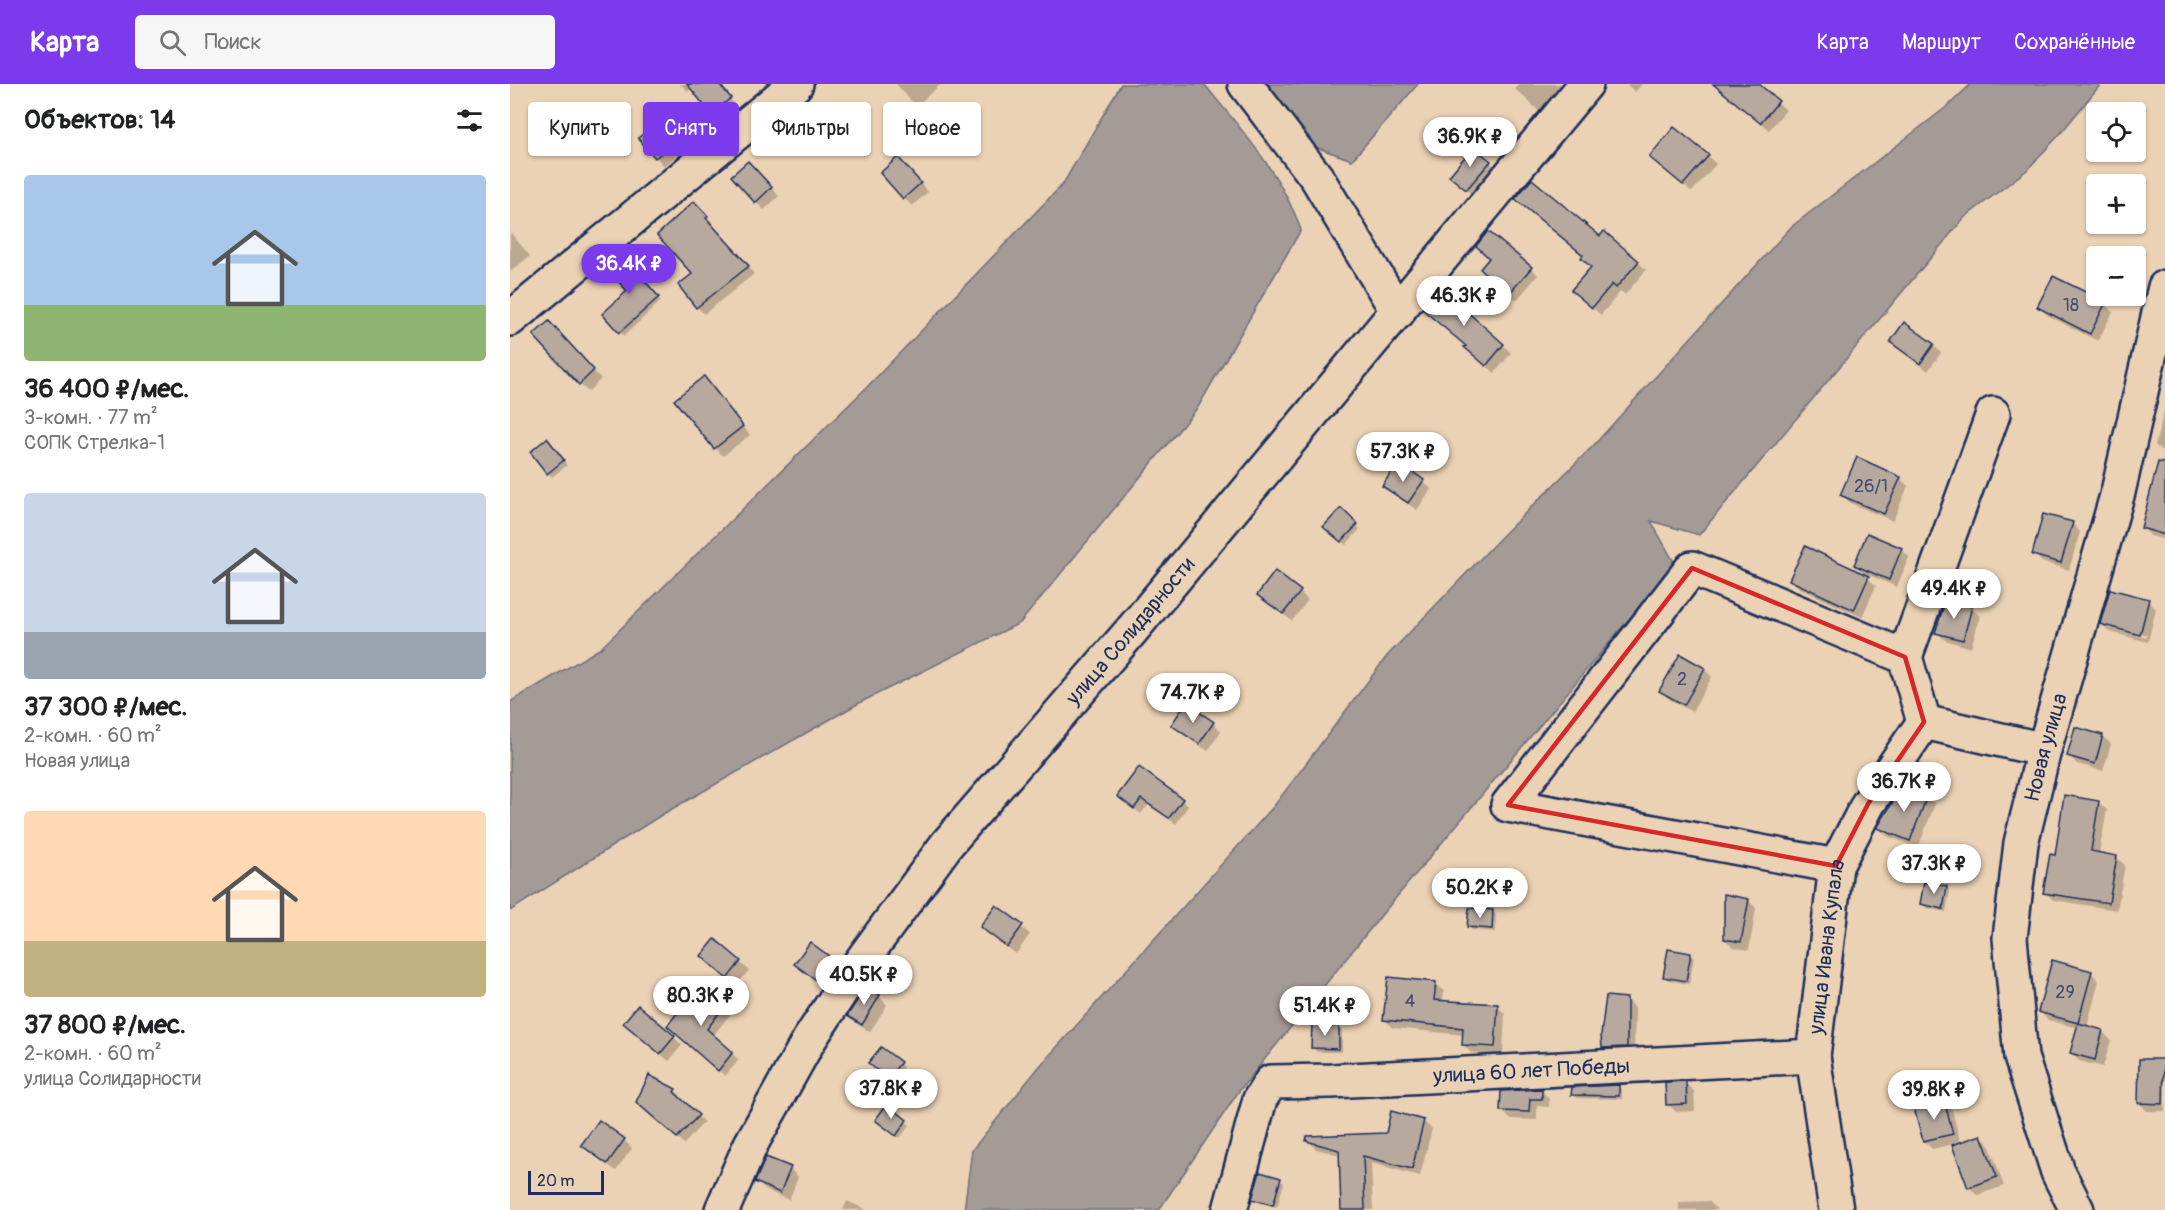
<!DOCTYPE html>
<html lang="ru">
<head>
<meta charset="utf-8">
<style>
	:root { --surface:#fff; --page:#f6f6f6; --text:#202124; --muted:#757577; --accent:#7c3aed }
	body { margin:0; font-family:Pangolin,sans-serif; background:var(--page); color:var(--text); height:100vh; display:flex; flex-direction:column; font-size:22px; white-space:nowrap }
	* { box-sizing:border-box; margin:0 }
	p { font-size:20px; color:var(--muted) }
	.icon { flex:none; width:33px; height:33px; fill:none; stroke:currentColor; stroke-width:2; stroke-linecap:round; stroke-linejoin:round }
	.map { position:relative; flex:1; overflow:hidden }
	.side { display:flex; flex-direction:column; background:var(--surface); width:510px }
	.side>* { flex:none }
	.hud { position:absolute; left:18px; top:18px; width:570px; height:54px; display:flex; gap:12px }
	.fabs { position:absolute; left:1576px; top:18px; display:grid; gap:12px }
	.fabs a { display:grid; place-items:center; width:60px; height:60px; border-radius:6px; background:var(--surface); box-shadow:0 2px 4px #0004; font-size:30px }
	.scale { position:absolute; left:18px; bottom:15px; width:76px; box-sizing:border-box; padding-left:6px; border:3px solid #1b2f5e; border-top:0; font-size:16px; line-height:21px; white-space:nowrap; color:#1b2f5e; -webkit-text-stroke:4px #ecd2b4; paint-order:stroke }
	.price { position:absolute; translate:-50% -51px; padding:0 14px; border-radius:21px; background:#fff; color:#222; font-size:20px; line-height:39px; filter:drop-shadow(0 2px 3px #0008) }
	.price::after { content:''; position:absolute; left:50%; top:36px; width:18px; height:14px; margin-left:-9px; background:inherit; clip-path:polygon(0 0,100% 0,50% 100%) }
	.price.current { background:var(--accent); color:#fff }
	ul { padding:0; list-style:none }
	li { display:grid; align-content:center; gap:12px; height:318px; padding:0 24px }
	li span { display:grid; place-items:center; height:186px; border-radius:6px; color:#555 }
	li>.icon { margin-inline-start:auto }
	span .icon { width:108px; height:108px; fill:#fffc; stroke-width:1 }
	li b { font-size:26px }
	h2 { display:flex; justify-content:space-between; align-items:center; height:72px; padding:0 24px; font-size:26px }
	.tag { padding:0 21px; border-radius:6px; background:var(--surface); box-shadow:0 2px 4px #0004; font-size:21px; line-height:54px }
	.tag.current { background:var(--accent); color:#fff }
	header { display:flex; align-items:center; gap:36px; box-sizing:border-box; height:84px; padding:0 30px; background:var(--accent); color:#fff }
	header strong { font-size:28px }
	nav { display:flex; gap:33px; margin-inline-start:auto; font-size:21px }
	.search { width:420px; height:54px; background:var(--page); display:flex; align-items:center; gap:15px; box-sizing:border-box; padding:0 21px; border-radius:6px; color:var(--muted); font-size:22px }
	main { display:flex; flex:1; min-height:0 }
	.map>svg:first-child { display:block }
	.water { fill:#a49a96; stroke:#6d6f80; stroke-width:1.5 }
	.shadow { fill:#0003; fill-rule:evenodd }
	.building { fill:#b8a99f; stroke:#1b2f5e; stroke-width:1.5 }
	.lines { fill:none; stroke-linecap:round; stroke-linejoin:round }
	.minor-casing { stroke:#1b2f5e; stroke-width:38 }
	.minor { stroke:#ecd2b4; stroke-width:33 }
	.marked { fill:none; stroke:#d62828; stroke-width:4.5; stroke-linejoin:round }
	.labels { text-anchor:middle; stroke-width:5; stroke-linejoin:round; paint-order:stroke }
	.number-label { font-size:18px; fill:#424e6e }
	.street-label { font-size:21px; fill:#1b2f5e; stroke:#ecd2b4 }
</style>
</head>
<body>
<header>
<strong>Карта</strong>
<div class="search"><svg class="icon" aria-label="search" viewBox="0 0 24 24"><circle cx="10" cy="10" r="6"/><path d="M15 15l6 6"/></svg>Поиск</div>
<nav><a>Карта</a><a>Маршрут</a><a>Сохранённые</a></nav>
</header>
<main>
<section class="side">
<h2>Объектов: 14<svg class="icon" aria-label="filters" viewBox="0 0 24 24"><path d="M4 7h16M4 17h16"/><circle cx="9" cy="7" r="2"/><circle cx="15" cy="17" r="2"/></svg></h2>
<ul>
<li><span style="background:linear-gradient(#a9c7e8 70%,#8fb573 0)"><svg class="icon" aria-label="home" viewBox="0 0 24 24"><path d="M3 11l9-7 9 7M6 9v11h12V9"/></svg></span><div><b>36 400 ₽/мес.</b><p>3-комн. · 77 m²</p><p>СОПК Стрелка-1</p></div></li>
<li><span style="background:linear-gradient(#c9d6e8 75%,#9aa5b1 0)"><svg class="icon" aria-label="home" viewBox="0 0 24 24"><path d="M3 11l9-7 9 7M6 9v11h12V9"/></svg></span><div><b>37 300 ₽/мес.</b><p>2-комн. · 60 m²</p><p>Новая улица</p></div></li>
<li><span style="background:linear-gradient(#ffd9b3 70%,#c2b280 0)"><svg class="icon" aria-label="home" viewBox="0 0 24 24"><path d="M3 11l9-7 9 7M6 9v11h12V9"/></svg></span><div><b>37 800 ₽/мес.</b><p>2-комн. · 60 m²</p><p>улица Солидарности</p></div></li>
</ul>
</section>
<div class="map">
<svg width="1655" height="1126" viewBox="0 0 1655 1126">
	<rect width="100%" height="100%" fill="#ecd2b4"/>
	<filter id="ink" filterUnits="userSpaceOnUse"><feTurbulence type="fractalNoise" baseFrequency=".0167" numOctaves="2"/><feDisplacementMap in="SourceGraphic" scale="12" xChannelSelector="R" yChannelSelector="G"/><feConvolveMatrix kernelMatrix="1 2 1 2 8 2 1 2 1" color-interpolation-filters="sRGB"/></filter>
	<g filter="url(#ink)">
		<g class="water">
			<path d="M 611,0 L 694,0 C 731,45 772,90 791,146 L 688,323 L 510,539 L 351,618 L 153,730 L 0,827 L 0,618 L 91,564 L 356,304 L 553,100 Z"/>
			<path d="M 754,0 L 908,0 L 842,76 L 800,61 Z"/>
			<path d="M 1461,0 L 1591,0 L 1550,50 L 1517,86 L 1454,134 L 1189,451 L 1141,437 L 1165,480 L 874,828 L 729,1007 L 649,1126 L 454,1126 L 462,1066 L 529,983 L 764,722 L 877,572 L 994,450 L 1083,362 L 1281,143 L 1439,21 Z"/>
		</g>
		<g class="shadow">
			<path d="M 170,0 L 208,0 L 226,22 L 208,36 L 182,4 L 178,7 Z"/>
			<path d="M 386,0 L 431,0 L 406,22 Z"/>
			<path d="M 1010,0 L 1054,0 L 1030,28 L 1005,5 Z"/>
			<path d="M 1116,0 L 1132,0 L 1125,8 Z"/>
			<path d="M 1211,0 L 1247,0 L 1276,26 L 1259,46 L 1217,11 Z"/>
			<path d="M 158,46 L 174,66 L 154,82 L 146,73 Z"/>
			<path d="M 1198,72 L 1206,80 L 1182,108 L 1149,81 Z"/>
			<path d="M 980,78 L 988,86 L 965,113 L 949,100 Z"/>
			<path d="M 396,84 L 418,108 L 402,122 L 394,114 Z"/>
			<path d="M 246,87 L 269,112 L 254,126 L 246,118 Z"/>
			<path d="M 191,126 L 204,140 L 202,142 L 244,190 L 194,230 L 187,223 L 184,190 Z"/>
			<path d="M 0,148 L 20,172 L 0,188 Z"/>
			<path d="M 1090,154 L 1128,178 L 1136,186 L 1115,211 L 1111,207 L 1091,231 L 1071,214 Z"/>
			<path d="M 115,172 L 130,189 L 128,191 L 151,217 L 114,252 L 94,230 L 119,207 Z"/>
			<path d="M 981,174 L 1021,184 L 1028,191 L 1007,216 L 979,192 Z"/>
			<path d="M 1595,220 L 1603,228 L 1588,257 L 1537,231 L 1529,223 Z"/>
			<path d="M 47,247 L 91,295 L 78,308 L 70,300 Z"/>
			<path d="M 1382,258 L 1423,261 L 1431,269 L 1418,287 Z"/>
			<path d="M 993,261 L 1001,269 L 985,289 L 964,271 Z"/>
			<path d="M 202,303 L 240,351 L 213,372 L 205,364 Z"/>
			<path d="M 1655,324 L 1655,370 L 1645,361 Z"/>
			<path d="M 41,360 L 57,381 L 42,393 L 38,389 Z"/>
			<path d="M 1390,394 L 1398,402 L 1383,437 L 1340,419 L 1332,410 Z"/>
			<path d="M 913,397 L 921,405 L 907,426 L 882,409 L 874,401 Z"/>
			<path d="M 1655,405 L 1655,456 L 1641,452 L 1632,444 Z"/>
			<path d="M 831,426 L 850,445 L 836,461 L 816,443 Z"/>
			<path d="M 1562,439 L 1570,448 L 1559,486 L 1532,478 L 1524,470 Z"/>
			<path d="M 1391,465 L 1399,473 L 1387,503 L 1354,489 L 1346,481 Z"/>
			<path d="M 1357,493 L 1366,502 L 1352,533 L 1289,504 L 1281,496 Z"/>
			<path d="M 790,508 L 798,516 L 782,537 L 749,511 Z"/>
			<path d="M 1638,517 L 1646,525 L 1638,558 L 1600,548 L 1591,540 ZM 1599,541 L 1637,551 L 1636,554 L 1599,544 Z"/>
			<path d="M 1461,524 L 1470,532 L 1461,564 L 1435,556 L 1426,548 Z"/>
			<path d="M 1194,585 L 1202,593 L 1182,628 L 1159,615 L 1151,607 Z"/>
			<path d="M 703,639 L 711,647 L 698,667 L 671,649 L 663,641 Z"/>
			<path d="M 1592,652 L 1601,660 L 1593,687 L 1567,680 L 1559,672 Z"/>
			<path d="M 609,712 L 672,716 L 678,722 L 666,740 L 638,721 L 631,730 Z"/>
			<path d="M 1417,712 L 1425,720 L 1408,764 L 1377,752 L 1369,744 Z"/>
			<path d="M 1588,718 L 1597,726 L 1589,770 L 1606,773 L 1615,781 L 1607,826 L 1543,816 L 1535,808 L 1546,772 Z"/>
			<path d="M 1437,803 L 1440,807 L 1436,828 L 1416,824 L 1412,820 Z"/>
			<path d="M 1238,816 L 1246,824 L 1239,866 L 1223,863 L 1215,855 Z"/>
			<path d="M 486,824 L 520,850 L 506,870 L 472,843 Z"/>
			<path d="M 983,827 L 986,831 L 985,848 L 962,846 L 958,843 Z"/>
			<path d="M 205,857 L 239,886 L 226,902 L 201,880 Z"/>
			<path d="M 300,861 L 322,877 L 319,881 L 327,888 L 317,904 L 289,883 Z"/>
			<path d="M 1180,870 L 1184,874 L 1179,900 L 1158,896 L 1154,893 Z"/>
			<path d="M 1581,888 L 1589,897 L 1577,943 L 1592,947 L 1601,956 L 1593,983 L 1569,977 L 1561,969 L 1568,944 L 1538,936 L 1530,928 Z"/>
			<path d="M 925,899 L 934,907 L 933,918 L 987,922 L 995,930 L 993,971 L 961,969 L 953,960 L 954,951 L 883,944 L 875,936 Z"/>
			<path d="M 190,903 L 221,929 L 203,952 L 229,976 L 215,992 L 165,949 Z"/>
			<path d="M 369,912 L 377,921 L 360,948 L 347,940 L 339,932 Z"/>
			<path d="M 1116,915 L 1125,924 L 1124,971 L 1102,972 L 1094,963 Z"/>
			<path d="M 828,942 L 832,946 L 832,968 L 807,968 L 803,964 Z"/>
			<path d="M 123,947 L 164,953 L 172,961 L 159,977 Z"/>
			<path d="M 1653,977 L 1655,979 L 1655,1027 L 1637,1027 L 1629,1019 Z"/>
			<path d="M 390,979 L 393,983 L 382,997 L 364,982 Z"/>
			<path d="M 1175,999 L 1184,1007 L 1185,1027 L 1166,1028 L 1158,1020 Z"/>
			<path d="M 1108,1002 L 1112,1006 L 1112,1015 L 1067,1014 L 1063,1010 Z"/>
			<path d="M 164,1006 L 162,1016 L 166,1007 L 171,1012 L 170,1016 L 194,1038 L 174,1060 L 134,1024 Z"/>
			<path d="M 1031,1006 L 1039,1015 L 1039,1023 L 1027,1022 L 1027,1036 L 1000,1035 L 992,1027 Z"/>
			<path d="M 1434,1018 L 1442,1026 L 1451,1060 L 1471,1052 L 1479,1060 L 1494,1102 L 1467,1111 L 1459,1103 L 1443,1060 L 1422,1065 L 1414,1057 Z"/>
			<path d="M 377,1023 L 400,1041 L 390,1054 L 371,1040 Z"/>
			<path d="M 913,1037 L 922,1045 L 910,1092 L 861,1079 L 863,1126 L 833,1126 L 830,1071 L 806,1065 L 798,1056 L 877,1050 Z"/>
			<path d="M 114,1056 L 122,1064 L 106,1087 L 82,1069 Z"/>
			<path d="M 280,1085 L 288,1093 L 279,1116 L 255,1106 L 247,1097 Z"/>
			<path d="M 770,1096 L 774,1099 L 767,1123 L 748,1118 L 744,1114 Z"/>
			<path d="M 337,1117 L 357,1126 L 333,1126 Z"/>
			<path d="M 1199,1117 L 1207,1126 L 1169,1126 L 1169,1118 Z"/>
		</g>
		<g class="building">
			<path d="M 177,0 L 209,0 L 221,14 L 201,30 Z"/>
			<path d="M 1203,0 L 1249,0 L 1269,17 L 1250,39 Z"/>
			<path d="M 150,36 L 167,57 L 145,74 L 128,54 Z"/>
			<path d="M 1164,43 L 1199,71 L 1173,101 L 1139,73 Z"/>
			<path d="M 963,63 L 981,77 L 956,106 L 939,92 Z"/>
			<path d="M 388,73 L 411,99 L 393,115 L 370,89 Z"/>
			<path d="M 238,77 L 262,103 L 245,119 L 221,92 Z"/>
			<path d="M 1022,95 L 1090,152 L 1094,147 L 1129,177 L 1106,204 L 1102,200 L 1082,224 L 1061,206 L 1081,183 L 1071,174 L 1073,171 L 1005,115 Z"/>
			<path d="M 184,117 L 198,132 L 196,134 L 239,182 L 186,224 L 168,201 L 182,190 L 147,151 Z"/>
			<path d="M 978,147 L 1022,183 L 999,210 L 970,185 L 979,174 L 966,162 Z"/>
			<path d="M 115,170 L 128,185 L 126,187 L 149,213 L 109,249 L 92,230 L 117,207 L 98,186 Z"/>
			<path d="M 1543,192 L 1596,218 L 1580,250 L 1527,223 Z"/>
			<path d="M 930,204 L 994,260 L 976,282 L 954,263 L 956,262 L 913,226 Z"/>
			<path d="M 39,237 L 84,286 L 69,301 L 23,251 Z"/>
			<path d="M 1394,238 L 1424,260 L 1410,280 L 1380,258 Z"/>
			<path d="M 194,292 L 233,342 L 204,365 L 164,316 Z"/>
			<path d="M 37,354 L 54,376 L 37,390 L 20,368 Z"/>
			<path d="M 1347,373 L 1391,393 L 1374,430 L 1330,411 Z"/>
			<path d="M 888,378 L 914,396 L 898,419 L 872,402 Z"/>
			<path d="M 1648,378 L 1655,379 L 1655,451 L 1631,444 Z"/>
			<path d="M 831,424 L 848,440 L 831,458 L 813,443 Z"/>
			<path d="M 1533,430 L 1563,438 L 1551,479 L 1522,471 Z"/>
			<path d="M 1357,449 L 1392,464 L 1379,496 L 1344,481 Z"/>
			<path d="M 1295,462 L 1359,492 L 1344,526 L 1279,496 Z"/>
			<path d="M 765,487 L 791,507 L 773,530 L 747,511 Z"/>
			<path d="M 1600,505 L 1639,515 L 1630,551 L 1590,540 Z"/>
			<path d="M 1436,515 L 1462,523 L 1453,556 L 1425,549 Z"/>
			<path d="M 1170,570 L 1195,584 L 1174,621 L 1149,607 Z"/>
			<path d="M 676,619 L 704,638 L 689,660 L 661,641 Z"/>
			<path d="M 1565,643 L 1593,651 L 1585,680 L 1557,672 Z"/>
			<path d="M 629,683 L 673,715 L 659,734 L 631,715 L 624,725 L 607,712 Z"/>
			<path d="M 1393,701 L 1418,710 L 1400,757 L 1367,744 Z"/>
			<path d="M 1554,711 L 1589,717 L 1581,767 L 1607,772 L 1599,819 L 1533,809 L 1540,770 L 1545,771 Z"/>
			<path d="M 1414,798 L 1437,802 L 1433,825 L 1410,820 Z"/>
			<path d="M 1214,810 L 1239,815 L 1231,858 L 1214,855 Z"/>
			<path d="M 486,821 L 513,841 L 497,863 L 470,843 Z"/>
			<path d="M 959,824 L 983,826 L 982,845 L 957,843 Z"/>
			<path d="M 205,855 L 231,877 L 217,895 L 191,872 Z"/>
			<path d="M 300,858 L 319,872 L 315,877 L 325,883 L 313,901 L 284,880 Z"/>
			<path d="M 1158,865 L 1181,869 L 1176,897 L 1153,893 Z"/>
			<path d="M 1542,876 L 1582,887 L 1568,939 L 1528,928 Z"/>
			<path d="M 878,893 L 926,898 L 924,916 L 988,920 L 985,963 L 952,961 L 953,944 L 873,936 Z"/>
			<path d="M 189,901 L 215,921 L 197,945 L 223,968 L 208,987 L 157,942 Z"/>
			<path d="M 356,903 L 370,911 L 352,941 L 337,932 Z"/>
			<path d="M 1096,912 L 1117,914 L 1117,963 L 1092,964 L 1091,951 Z"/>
			<path d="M 128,921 L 165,952 L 150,970 L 113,939 Z"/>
			<path d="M 1568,939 L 1593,946 L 1585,976 L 1560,969 Z"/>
			<path d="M 802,940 L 829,941 L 829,965 L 801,964 Z"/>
			<path d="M 371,963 L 391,978 L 378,995 L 358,979 Z"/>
			<path d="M 1629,975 L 1654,975 L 1653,1020 L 1628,1019 Z"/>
			<path d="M 139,991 L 166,1005 L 164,1008 L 189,1031 L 167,1054 L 126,1018 Z"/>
			<path d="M 1176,997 L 1177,1020 L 1156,1021 L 1155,998 Z"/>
			<path d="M 1109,1001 L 1109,1012 L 1061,1011 L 1062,1003 Z"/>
			<path d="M 1032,1005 L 1032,1015 L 1020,1015 L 1019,1028 L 990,1027 L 991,1007 Z"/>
			<path d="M 1434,1016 L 1443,1050 L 1413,1057 L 1404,1024 Z"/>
			<path d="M 377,1020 L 397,1036 L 386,1052 L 365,1036 Z"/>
			<path d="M 881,1027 L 914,1036 L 902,1085 L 853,1072 L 855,1126 L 831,1126 L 829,1066 L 796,1057 L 797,1052 L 876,1049 Z"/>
			<path d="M 89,1036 L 115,1055 L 97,1080 L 71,1061 Z"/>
			<path d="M 1471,1051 L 1487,1093 L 1458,1104 L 1442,1061 Z"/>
			<path d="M 256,1073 L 281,1083 L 270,1109 L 245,1098 Z"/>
			<path d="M 750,1088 L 771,1094 L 763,1121 L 742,1115 Z"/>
		</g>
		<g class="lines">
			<g class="minor-casing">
				<g id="minor">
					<path d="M 735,0 L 807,94 L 888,228"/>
					<path d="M 0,235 L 286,0"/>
					<path d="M 1395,573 L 1483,330"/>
					<path d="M 1326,782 L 998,721 L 1182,484 L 1395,573 L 1414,638"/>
					<path id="s1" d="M 212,1126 L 241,1060 L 299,956 L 345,886 L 437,760 L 622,546 L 1076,0"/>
					<path id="s2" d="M 720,1126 L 750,1015 L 761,998 L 821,997 L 1303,972"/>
					<path id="s3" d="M 1326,1126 L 1303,972 L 1326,782 L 1358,720 L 1414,638 L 1534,666"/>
					<path id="s4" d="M 1567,1126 L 1548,1088 L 1511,973 L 1500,854 L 1511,759 L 1534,666 L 1608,408 L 1655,203"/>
				</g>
			</g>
			<use href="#minor" class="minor"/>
		</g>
	</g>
	<path class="marked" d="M 1182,484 L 1395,573 L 1414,638 L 1358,720 L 1326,782 L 998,721 Z"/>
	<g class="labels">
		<g class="number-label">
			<text x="1561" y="227">18</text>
			<text x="1361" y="408">26/1</text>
			<text x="1172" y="601">2</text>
			<text x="1555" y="914">29</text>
			<text x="900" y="923">4</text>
		</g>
		<g class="street-label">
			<text dy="7" stroke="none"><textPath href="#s1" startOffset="712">улица Солидарности</textPath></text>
			<text dy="7" stroke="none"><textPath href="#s4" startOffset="477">Новая улица</textPath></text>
			<text dy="7" stroke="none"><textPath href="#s3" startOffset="266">улица Ивана Купала</textPath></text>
			<text dy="7" stroke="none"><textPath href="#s2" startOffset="396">улица 60 лет Победы</textPath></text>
		</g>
	</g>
</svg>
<div class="fabs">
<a><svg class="icon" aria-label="locate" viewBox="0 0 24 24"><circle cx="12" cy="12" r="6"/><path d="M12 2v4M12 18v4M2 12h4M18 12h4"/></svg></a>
<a>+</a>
<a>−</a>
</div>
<div class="scale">20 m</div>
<b class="price" style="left:960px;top:84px">36.9K ₽</b>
<b class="price current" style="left:119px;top:211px">36.4K ₽</b>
<b class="price" style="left:954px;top:243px">46.3K ₽</b>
<b class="price" style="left:893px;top:399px">57.3K ₽</b>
<b class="price" style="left:1444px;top:536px">49.4K ₽</b>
<b class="price" style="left:683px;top:640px">74.7K ₽</b>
<b class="price" style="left:1394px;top:729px">36.7K ₽</b>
<b class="price" style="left:1424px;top:811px">37.3K ₽</b>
<b class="price" style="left:970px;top:835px">50.2K ₽</b>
<b class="price" style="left:354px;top:922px">40.5K ₽</b>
<b class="price" style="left:191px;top:943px">80.3K ₽</b>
<b class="price" style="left:815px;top:953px">51.4K ₽</b>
<b class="price" style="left:381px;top:1036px">37.8K ₽</b>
<b class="price" style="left:1424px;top:1037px">39.8K ₽</b>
<div class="hud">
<a class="tag">Купить</a>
<a class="tag current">Снять</a>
<a class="tag">Фильтры</a>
<a class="tag">Новое</a>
</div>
</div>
</main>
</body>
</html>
